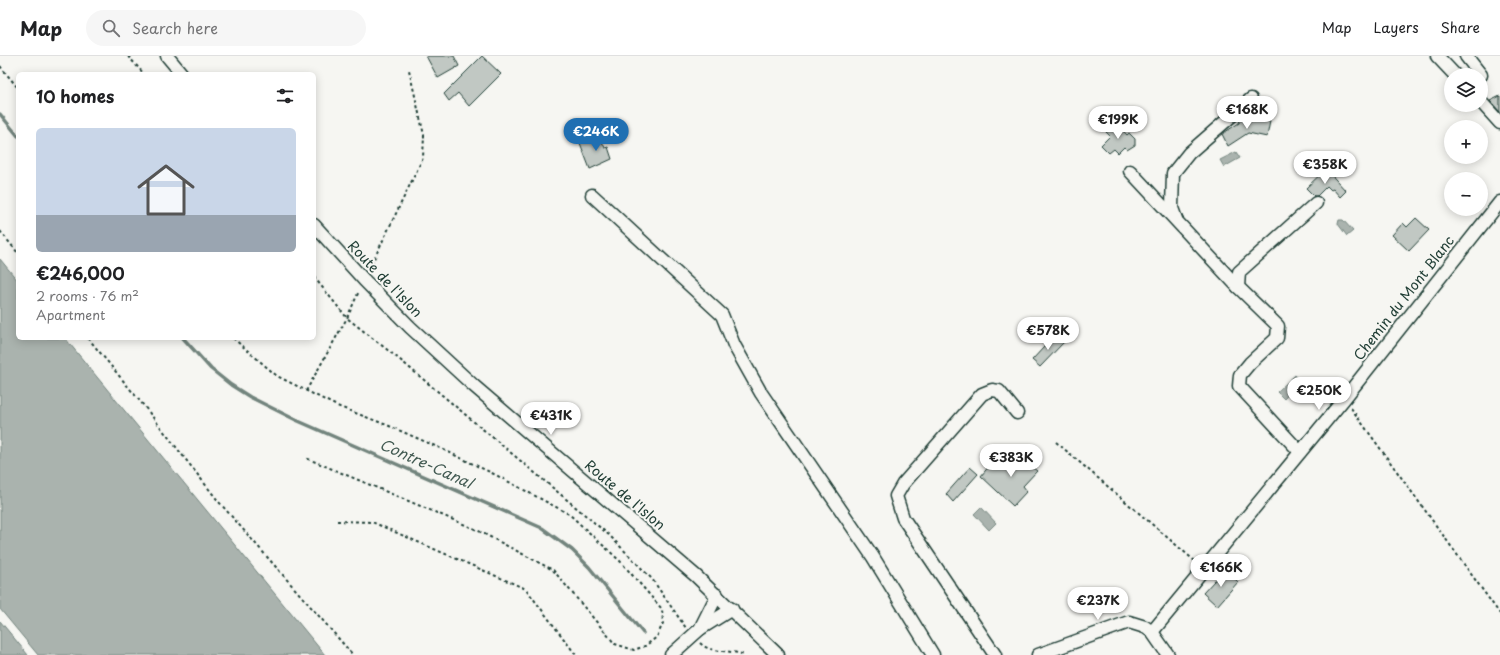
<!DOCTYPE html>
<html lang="en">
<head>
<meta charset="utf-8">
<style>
	:root { --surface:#fff; --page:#f6f6f6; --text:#202124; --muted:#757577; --line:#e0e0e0; --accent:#1f6fb2 }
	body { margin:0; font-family:"Playpen Sans",sans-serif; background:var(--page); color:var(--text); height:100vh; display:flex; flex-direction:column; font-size:15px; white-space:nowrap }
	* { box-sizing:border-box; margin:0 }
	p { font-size:13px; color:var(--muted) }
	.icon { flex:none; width:22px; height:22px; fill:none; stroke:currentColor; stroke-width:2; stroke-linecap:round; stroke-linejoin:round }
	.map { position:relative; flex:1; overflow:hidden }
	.details { position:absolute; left:16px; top:16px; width:300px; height:268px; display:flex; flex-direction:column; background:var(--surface); border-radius:6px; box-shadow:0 2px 10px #0003 }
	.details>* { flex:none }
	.tools { position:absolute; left:1444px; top:12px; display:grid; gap:8px }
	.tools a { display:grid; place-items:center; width:44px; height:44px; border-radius:50%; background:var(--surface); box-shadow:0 2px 10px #0003; font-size:20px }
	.price { position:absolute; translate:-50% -34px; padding:0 9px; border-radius:14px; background:#fff; color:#222; font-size:13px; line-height:26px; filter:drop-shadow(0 1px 2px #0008) }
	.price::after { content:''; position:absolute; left:50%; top:24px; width:12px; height:9px; margin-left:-6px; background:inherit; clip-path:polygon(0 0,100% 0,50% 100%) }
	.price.active { background:var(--accent); color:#fff }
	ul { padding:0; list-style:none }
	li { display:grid; align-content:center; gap:8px; height:212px; padding:0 20px }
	li span { display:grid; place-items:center; height:124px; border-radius:6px; color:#555 }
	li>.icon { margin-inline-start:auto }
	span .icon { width:72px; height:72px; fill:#fffc; stroke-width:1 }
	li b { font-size:17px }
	h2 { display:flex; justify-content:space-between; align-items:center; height:48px; padding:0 20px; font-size:17px }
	header { display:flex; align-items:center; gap:24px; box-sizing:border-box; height:56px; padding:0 20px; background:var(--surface); border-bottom:1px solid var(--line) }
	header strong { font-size:19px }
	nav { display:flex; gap:22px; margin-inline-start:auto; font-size:14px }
	.search { width:280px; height:36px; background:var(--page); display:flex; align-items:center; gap:10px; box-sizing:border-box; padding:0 14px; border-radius:22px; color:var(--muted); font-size:15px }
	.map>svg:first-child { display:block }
	.water { fill:#aab3ae; stroke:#72847d }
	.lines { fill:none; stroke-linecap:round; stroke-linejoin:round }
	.stream { stroke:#72847d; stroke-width:3.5 }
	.building { fill:#c1c8c3; stroke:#1f3d34 }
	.minor-casing { stroke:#1f3d34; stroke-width:15 }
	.path { stroke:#1f3d34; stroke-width:2; stroke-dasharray:3 3; stroke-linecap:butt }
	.minor { stroke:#f6f6f2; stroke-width:12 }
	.labels { text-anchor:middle; stroke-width:4; stroke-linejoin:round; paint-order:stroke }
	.street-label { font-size:14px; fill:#1f3d34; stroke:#f6f6f2 }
	.water-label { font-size:15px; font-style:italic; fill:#425a52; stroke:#f6f6f2 }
</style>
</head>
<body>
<header>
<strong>Map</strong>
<div class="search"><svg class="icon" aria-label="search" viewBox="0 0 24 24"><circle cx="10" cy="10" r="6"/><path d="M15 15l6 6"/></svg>Search here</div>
<nav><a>Map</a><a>Layers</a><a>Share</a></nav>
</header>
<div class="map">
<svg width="1500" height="599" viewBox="0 0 1500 599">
	<rect width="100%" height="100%" fill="#f6f6f2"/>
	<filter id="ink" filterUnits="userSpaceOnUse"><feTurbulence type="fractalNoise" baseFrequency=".025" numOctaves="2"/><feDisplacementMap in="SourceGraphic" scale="8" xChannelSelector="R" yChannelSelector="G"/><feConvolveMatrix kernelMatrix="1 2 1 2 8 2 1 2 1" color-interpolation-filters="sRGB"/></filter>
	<g filter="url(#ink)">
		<g class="water">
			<path d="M 1236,96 L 1240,102 L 1224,111 L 1220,104 Z"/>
			<path d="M 1339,164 L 1343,164 L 1353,175 L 1347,180 L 1338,168 Z"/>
			<path d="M 0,203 L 18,225 L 18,282 L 65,282 L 325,599 L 38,599 L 0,553 Z"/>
			<path d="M 1295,319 L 1301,325 L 1284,343 L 1277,336 Z"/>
			<path d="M 981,451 L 996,467 L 989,474 L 974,458 Z"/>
			<path d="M 0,565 L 28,599 L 0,599 Z"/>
		</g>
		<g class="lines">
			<g class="stream">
				<path d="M 0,58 L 18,80"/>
				<path d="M 183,282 L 211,313 L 231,329 L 250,341 L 296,364 L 542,472 L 572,494 L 589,511 L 643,577"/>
			</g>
		</g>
		<g class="building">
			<path d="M 426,0 L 454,0 L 459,10 L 438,22 Z"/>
			<path d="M 482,0 L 501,18 L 469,50 L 458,37 L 449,45 L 444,38 Z"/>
			<path d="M 1500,40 L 1500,56 L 1490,45 Z"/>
			<path d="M 1241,62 L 1256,65 L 1257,62 L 1270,65 L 1267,81 L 1248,77 L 1228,90 L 1222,78 L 1239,67 Z"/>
			<path d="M 1116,67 L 1127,79 L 1129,77 L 1135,83 L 1135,89 L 1127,94 L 1124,91 L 1118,97 L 1114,93 L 1109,97 L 1101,89 L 1110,80 L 1106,76 Z"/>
			<path d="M 599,79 L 605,92 L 608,91 L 612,103 L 590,113 L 580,87 Z"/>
			<path d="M 1326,113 L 1346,135 L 1340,141 L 1333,133 L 1331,134 L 1327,130 L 1317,140 L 1314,140 L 1306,132 Z"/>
			<path d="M 1416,162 L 1429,174 L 1409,195 L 1392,179 L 1403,167 L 1407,171 Z"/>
			<path d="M 1056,278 L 1064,286 L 1040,311 L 1032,304 Z"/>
			<path d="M 1029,396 L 1038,405 L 1032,411 L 1037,415 L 1023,430 L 1027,435 L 1013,450 L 981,420 L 994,404 L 1014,412 Z"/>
			<path d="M 970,411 L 978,418 L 953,446 L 946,438 Z"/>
			<path d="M 1225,513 L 1238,526 L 1217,550 L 1203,537 Z"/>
		</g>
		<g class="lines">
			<g class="minor-casing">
				<g id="minor">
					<path d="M 167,0 L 182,18"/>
					<path d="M 1437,0 L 1455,19"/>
					<path d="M 1466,0 L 1481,19"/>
					<path d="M 1481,46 L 1500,67"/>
					<path d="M 1130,115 L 1238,231 L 1278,270 L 1277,282 L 1250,307 L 1240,319 L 1239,330 L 1300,396"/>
					<path d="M 592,139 L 722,259 L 734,289 L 761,337 L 873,501 L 933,599"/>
					<path d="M 1176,163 L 1172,152 L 1173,117 L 1189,97 L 1251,43"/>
					<path d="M 314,169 L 364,224 L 410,271 L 474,330 L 696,520 L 778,599"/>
					<path d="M 1238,231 L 1239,216 L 1316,147"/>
					<path d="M 700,573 L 732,553"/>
					<path d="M 1152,576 L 1344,343 L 1500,146"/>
					<path d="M 671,599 L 700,573 L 717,539"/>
					<path d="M 995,599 L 903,462 L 896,440 L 903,428 L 982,338 L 992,334 L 999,335 L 1017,357"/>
					<path d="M 1038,599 L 1129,566 L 1145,571 L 1152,576 L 1168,599"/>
				</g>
			</g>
			<g class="path">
				<path d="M 128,0 L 144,18"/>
				<path d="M 0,10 L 18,32"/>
				<path d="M 0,175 L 18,197"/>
				<path d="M 369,213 L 423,102 L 424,79 L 409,14"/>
				<path d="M 314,221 L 347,262 L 399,303 L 609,479 L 652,523 L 686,572"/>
				<path d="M 88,282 L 144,350 L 219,446 L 353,599"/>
				<path d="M 233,282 L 277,320 L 337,350 L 387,369 L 442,393 L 496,419 L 569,458 L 620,505 L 662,553 L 663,567 L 657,581 L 645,590 L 634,594 L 615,588 L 553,514 L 475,473 L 306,402"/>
				<path d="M 306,335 L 347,262 L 359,235"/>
				<path d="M 1351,352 L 1500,558"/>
				<path d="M 1056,386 L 1196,506"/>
				<path d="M 337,465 L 372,466 L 526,533 L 576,599"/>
				<path d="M 700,587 C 711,598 730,593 744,599"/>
			</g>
			<use href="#minor" class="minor"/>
		</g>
	</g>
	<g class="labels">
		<g class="street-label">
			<text transform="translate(385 223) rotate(46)" y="5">Route de l'Islon</text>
			<text transform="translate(1404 242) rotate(-52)" y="5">Chemin du Mont Blanc</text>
			<text transform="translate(625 439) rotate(40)" y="5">Route de l'Islon</text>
		</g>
		<g class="water-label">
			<text transform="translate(426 408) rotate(24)" y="5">Contre-Canal</text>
		</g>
	</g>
</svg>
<div class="tools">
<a><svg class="icon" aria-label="layers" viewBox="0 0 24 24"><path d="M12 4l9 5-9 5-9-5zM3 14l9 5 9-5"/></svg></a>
<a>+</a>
<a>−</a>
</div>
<b class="price" style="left:1247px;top:74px">€168K</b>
<b class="price" style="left:1118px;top:84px">€199K</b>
<b class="price active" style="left:596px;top:96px">€246K</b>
<b class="price" style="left:1325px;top:129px">€358K</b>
<b class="price" style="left:1048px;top:295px">€578K</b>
<b class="price" style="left:1319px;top:355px">€250K</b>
<b class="price" style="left:551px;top:380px">€431K</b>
<b class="price" style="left:1011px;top:422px">€383K</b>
<b class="price" style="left:1221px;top:532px">€166K</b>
<b class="price" style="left:1098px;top:565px">€237K</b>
<section class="details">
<h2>10 homes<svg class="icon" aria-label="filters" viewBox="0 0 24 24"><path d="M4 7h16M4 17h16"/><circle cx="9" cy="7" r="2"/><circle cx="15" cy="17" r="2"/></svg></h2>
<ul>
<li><span style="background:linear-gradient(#c9d6e8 70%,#9aa5b1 0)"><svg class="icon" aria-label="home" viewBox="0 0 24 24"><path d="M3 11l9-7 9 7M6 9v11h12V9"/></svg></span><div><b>€246,000</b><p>2 rooms · 76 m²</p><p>Apartment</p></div></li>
</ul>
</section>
</div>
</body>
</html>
